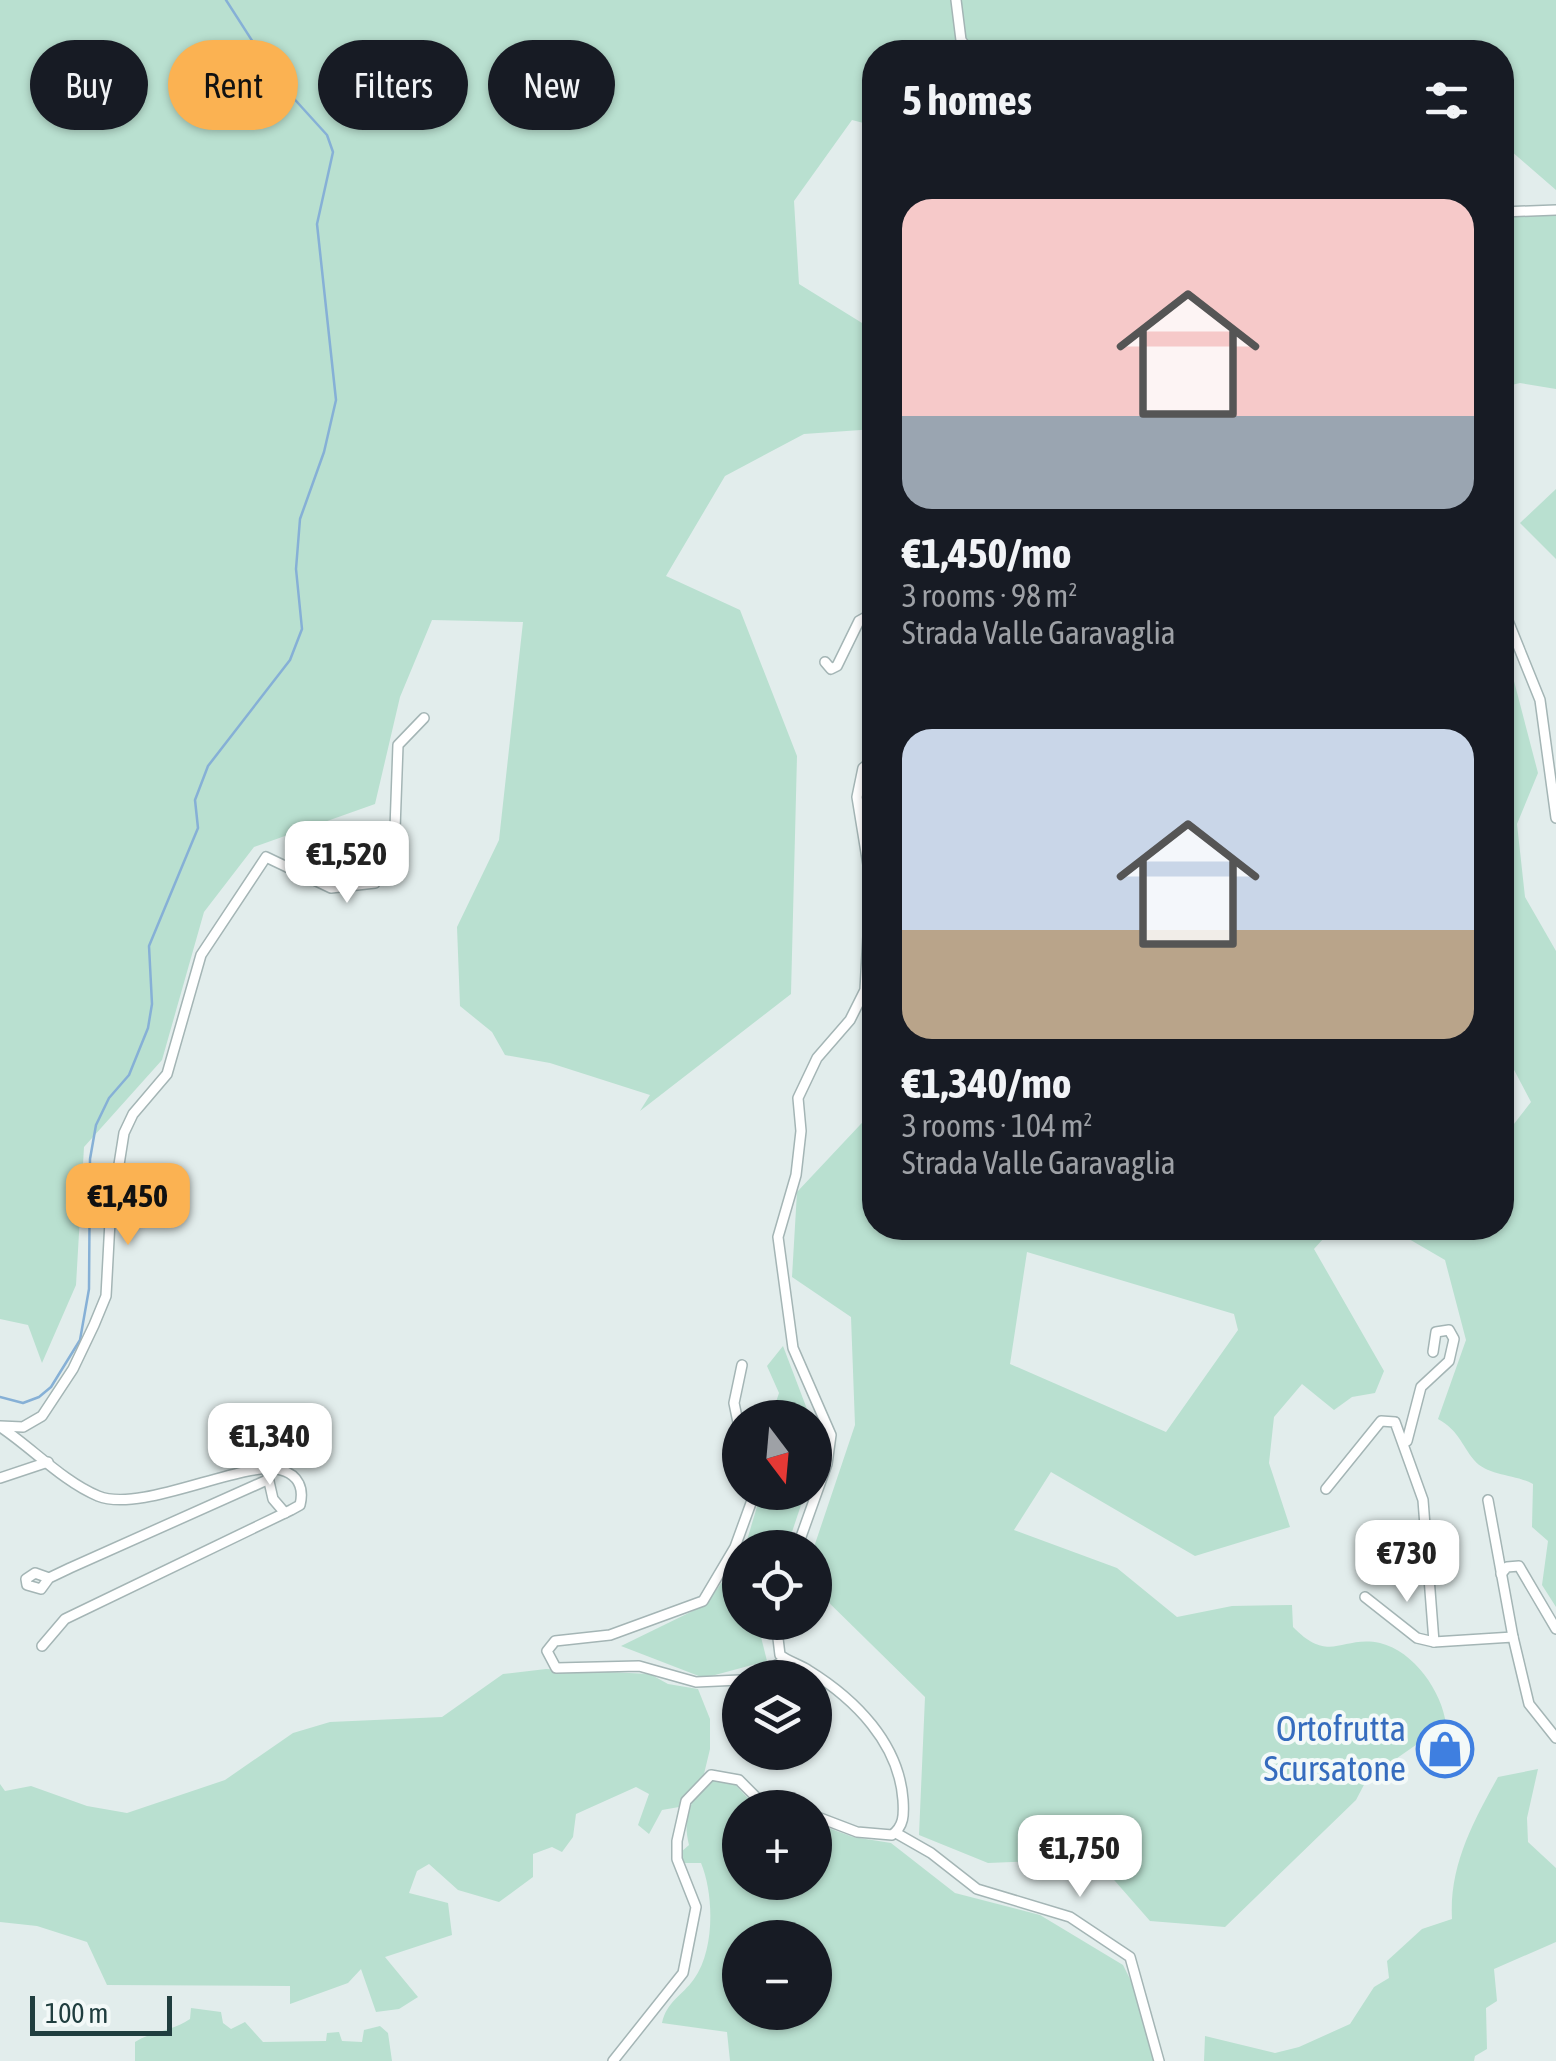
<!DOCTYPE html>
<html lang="en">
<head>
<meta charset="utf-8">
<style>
	:root { --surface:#171b24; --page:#20242c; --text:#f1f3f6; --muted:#9ea1a6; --accent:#fbb252 }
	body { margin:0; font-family:"Asap Condensed",sans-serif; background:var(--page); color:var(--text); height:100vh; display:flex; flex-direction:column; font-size:38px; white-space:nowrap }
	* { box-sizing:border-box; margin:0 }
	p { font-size:32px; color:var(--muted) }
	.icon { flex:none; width:55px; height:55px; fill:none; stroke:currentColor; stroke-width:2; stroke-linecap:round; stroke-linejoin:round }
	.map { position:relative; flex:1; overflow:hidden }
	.side { position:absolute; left:862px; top:40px; width:652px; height:1200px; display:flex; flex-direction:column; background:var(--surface); border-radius:40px; box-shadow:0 2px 8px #0004 }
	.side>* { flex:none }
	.banner { position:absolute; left:30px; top:40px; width:682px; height:90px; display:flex; gap:20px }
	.needle { width:65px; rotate:164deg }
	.tools { position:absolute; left:722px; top:1400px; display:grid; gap:20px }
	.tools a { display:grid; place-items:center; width:110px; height:110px; border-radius:50%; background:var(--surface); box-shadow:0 2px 8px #0004; font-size:50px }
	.scale { position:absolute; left:30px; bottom:25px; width:142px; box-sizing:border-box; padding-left:10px; border:5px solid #203e3f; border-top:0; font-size:28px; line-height:35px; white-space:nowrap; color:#203e3f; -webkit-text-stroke:8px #f3f9f8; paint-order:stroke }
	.price { position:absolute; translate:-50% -85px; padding:0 22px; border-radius:20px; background:#fff; color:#222; font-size:32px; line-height:65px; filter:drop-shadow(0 2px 5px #0008) }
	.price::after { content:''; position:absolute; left:50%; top:60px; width:30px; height:22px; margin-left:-15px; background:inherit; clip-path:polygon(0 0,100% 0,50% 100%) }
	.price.active { background:var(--accent); color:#111 }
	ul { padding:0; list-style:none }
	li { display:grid; align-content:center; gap:20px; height:530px; padding:0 40px }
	li span { display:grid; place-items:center; height:310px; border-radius:30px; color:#555 }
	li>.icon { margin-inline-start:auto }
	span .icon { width:180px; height:180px; fill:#fffc; stroke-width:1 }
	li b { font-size:42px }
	h2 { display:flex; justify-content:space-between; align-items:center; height:120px; padding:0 40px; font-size:42px }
	.tag { padding:0 35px; border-radius:45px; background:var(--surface); box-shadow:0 2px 8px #0004; font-size:35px; line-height:90px }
	.tag.active { background:var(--accent); color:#111 }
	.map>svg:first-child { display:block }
	.green { fill:#b9e0d0; fill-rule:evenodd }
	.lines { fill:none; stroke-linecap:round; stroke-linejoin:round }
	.stream { stroke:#86b0d6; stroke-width:2.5 }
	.minor-casing { stroke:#a4b5b5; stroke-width:12 }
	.minor { stroke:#fff; stroke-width:9 }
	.labels { text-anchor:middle; stroke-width:8; stroke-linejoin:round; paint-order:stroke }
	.shop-label { font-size:35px; fill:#366cbe; stroke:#f3f9f8; text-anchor:end }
</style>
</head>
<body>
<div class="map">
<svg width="1556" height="2061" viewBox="0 0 1556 2061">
	<rect width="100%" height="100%" fill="#e2edec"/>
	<g class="green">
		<path d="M 0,0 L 1556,0 L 1556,190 L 1503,144 L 1502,52 L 875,52 L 875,126 L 852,120 L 794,201 L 799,284 L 875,331 L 875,429 L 804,434 L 725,476 L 666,576 L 740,610 L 797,756 L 791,994 L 640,1111 L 650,1095 L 550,1063 L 505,1055 L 492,1032 L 460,1006 L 457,927 L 499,840 L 523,622 L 432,620 L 400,697 L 375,804 L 254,847 L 204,912 L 162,1060 L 84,1147 L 76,1285 L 42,1363 L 28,1325 L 0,1319 Z"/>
		<path d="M 1544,213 L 1556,213 L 1556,389 L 1520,383 L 1503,387 L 1502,218 Z"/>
		<path d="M 1556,489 L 1556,559 L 1520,523 Z"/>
		<path d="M 1503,639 L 1538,773 L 1517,824 L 1525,897 L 1556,951 L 1556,1607 L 1542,1585 L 1548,1541 L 1532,1527 L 1533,1484 C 1515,1474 1487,1476 1474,1460 C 1461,1444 1459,1431 1438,1419 L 1466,1340 L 1445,1260 L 1390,1228 L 1502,1228 L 1503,1138 L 1531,1102 L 1503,1049 Z"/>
		<path d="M 875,1109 L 875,1228 L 1333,1228 L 1314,1249 L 1384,1371 L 1375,1393 L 1352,1397 L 1334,1410 L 1302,1384 L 1274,1417 L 1269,1463 L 1290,1527 L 1195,1556 L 1051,1472 L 1014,1530 L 1117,1568 L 1177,1617 L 1232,1606 L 1292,1605 L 1293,1627 C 1330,1665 1341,1635 1380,1643 C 1414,1651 1442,1692 1446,1724 L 1367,1779 L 1356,1800 L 1225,1927 L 1150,1921 L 1108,1873 L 1080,1859 L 988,1863 L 919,1835 L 925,1697 L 815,1589 L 814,1547 L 855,1425 L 851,1317 L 792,1277 L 797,1192 ZM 1027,1252 L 1234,1314 L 1238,1330 L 1166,1432 L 1010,1364 Z"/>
		<path d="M 783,1346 L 810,1417 L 771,1417 L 779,1393 L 767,1366 Z"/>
		<path d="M 761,1493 L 805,1493 L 787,1547 L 745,1547 Z"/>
		<path d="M 740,1558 L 740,1622 L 765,1623 L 761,1637 L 767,1661 L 704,1678 L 621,1646 L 705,1605 Z"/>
		<path d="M 546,1669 L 650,1674 L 668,1684 L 698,1689 L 710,1719 L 710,1749 L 704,1774 L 679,1807 L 662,1810 L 649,1834 L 638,1825 L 649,1794 L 636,1787 L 576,1814 L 573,1837 L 562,1852 L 552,1847 L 533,1854 L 533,1877 L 499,1902 L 458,1890 L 429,1864 L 417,1871 L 409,1893 L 448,1903 L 452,1935 L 385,1957 L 418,1997 L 399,2009 L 376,2012 L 361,1969 L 348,1983 L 290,2004 L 290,1986 L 107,1985 L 87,1942 L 37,1926 L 0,1922 L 0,1784 L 5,1791 L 31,1786 L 87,1806 L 127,1813 L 225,1780 L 293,1733 L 330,1722 L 442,1717 L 503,1674 Z"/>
		<path d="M 1538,1769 L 1527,1818 L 1528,1842 L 1556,1868 L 1556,1942 L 1494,1969 L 1497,2001 L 1486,2008 L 1487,2049 L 1475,2056 L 1474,2061 L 1204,2061 L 1205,2036 L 1275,2053 L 1299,2047 L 1350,2024 L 1374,1987 L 1389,1978 L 1387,1961 L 1422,1929 L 1452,1919 C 1449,1866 1473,1822 1498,1777 Z"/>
		<path d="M 709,1780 L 731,1780 L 756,1807 L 740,1808 L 740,1882 L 815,1882 L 815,1823 L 853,1837 L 891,1843 L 955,1893 L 1040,1915 L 1123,1965 L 1142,2003 L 1156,2061 L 730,2061 L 727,2032 L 662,2023 C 667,2001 681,1997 694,1979 C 715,1950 714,1894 701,1863 L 683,1863 L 681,1852 L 689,1845 C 682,1816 690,1801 709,1780 ZM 740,1938 L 815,1938 L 815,2012 L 740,2012 Z"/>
		<path d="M 191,2008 L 221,2012 L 223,2023 L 231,2029 L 245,2022 L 263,2042 L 326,2041 L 327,2033 L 339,2032 L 342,2041 L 362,2042 L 364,2030 L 380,2026 L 388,2033 L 392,2061 L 135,2061 L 135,2042 C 154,2030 171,2032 190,2019 Z"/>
	</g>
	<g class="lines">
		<path class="stream" d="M 0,1397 L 23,1403 L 39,1397 L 51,1387 L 80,1340 L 89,1289 L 90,1159 L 96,1125 L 109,1098 L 129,1075 L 148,1028 L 152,1004 L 149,946 L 198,828 L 195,800 L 208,766 L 290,660 L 302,629 L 296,569 L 300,519 L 324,452 L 336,400 L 317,224 L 333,152 L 327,135 L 278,81 L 226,0"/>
		<g class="minor-casing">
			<g id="minor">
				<path d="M 956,0 L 961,40 L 970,52"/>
				<path d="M 1502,212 L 1556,210"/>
				<path d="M 1502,606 L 1540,700 L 1556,818"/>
				<path d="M 825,662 L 831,669 L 837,666 L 859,621 L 868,616 L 875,619"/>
				<path d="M 0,1426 L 23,1427 L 42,1416 L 73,1369 L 94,1325 L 106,1296 L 110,1221 L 124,1133 L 133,1114 L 167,1074 L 201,955 L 266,857 L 331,888 L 375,883 L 395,829 L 398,745 L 424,718"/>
				<path d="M 2,1428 C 33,1449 64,1482 98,1496 C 142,1514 245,1459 281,1470 C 299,1475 304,1489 300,1505 L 291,1510 L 65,1619 L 42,1646"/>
				<path d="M 740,1432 L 734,1403 L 742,1365"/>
				<path d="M 1407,1441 L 1421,1387 L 1449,1361 L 1454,1339 L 1449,1330 L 1436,1332 L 1433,1352"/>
				<path d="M 268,1477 L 273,1499 L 285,1513"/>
				<path d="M 0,1478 L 48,1462"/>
				<path d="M 1326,1489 L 1381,1421 L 1395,1422 L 1423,1500 L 1434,1642 L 1513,1637 L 1529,1704 L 1556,1738"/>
				<path d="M 1488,1500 L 1513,1637"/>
				<path d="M 797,1548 L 827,1464 L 831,1435 L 793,1348 L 778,1237 L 796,1175 L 801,1131 L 798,1098 L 817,1058 L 850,1020 L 865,990 L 871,883 L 857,797 L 863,768 L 875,758"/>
				<path d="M 1501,1574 L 1507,1567 L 1519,1566 L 1556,1629"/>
				<path d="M 49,1578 L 35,1573 L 26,1579 L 27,1585 L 41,1589 L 49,1578 L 70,1568 L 267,1480"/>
				<path d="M 1365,1597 L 1417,1638 L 1434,1642"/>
				<path d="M 776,1622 L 780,1655 C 789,1662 799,1664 808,1670 C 855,1699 899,1743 903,1800 C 904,1815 904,1826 892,1835 L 857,1832 L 815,1816"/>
				<path d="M 754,1678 L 785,1660"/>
				<path d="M 740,1680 L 696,1682 L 639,1666 L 556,1668 L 547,1651 L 555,1641 L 610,1635 L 703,1601 L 735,1547 L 755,1492"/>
				<path d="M 896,1833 L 931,1853 L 977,1889 L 1070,1917 L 1130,1957 L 1159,2061"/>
				<path d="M 613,2061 L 683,1973 L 696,1907 L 677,1859 L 677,1841 L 686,1801 L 711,1775 L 739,1780 L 767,1808"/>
			</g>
		</g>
		<use href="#minor" class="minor"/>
	</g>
	<defs>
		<g id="shop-ring" transform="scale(2.875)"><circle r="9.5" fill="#f3f9f8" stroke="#3f7fe0" stroke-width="1.5"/><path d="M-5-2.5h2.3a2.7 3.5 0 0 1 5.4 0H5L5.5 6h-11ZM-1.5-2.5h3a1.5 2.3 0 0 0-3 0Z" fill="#3f7fe0"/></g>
	</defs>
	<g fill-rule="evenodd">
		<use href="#shop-ring" x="1445" y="1749"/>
	</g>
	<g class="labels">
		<g class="shop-label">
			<text x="1406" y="1741">Ortofrutta<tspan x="1406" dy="40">Scursatone</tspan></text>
		</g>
	</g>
</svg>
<div class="tools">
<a><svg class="needle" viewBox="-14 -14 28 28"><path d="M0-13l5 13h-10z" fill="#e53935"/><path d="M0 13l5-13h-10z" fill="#9ea1a6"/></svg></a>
<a><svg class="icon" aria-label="locate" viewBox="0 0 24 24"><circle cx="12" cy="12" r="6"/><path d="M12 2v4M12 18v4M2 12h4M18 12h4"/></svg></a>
<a><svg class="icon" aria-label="layers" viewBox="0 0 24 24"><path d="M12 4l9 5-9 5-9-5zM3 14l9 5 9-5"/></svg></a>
<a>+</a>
<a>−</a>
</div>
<div class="scale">100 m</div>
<b class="price" style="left:347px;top:906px">€1,520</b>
<b class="price active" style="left:128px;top:1248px">€1,450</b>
<b class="price" style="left:270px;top:1488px">€1,340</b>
<b class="price" style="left:1407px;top:1605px">€730</b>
<b class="price" style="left:1080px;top:1900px">€1,750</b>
<div class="banner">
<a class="tag">Buy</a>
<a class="tag active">Rent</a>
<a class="tag">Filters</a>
<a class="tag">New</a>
</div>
<section class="side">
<h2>5 homes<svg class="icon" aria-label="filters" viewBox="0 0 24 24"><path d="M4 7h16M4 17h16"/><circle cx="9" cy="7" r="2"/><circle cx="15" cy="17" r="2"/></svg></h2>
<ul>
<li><span style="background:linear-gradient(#f6c9c9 70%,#9aa5b1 0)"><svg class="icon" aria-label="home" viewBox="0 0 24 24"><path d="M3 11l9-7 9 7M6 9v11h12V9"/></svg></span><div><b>€1,450/mo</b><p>3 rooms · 98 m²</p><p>Strada Valle Garavaglia</p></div></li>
<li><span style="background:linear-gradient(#c9d6e8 65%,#b9a48a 0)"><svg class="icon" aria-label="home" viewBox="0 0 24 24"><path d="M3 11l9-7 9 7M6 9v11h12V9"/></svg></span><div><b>€1,340/mo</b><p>3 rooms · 104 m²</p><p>Strada Valle Garavaglia</p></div></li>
</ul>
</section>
</div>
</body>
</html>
